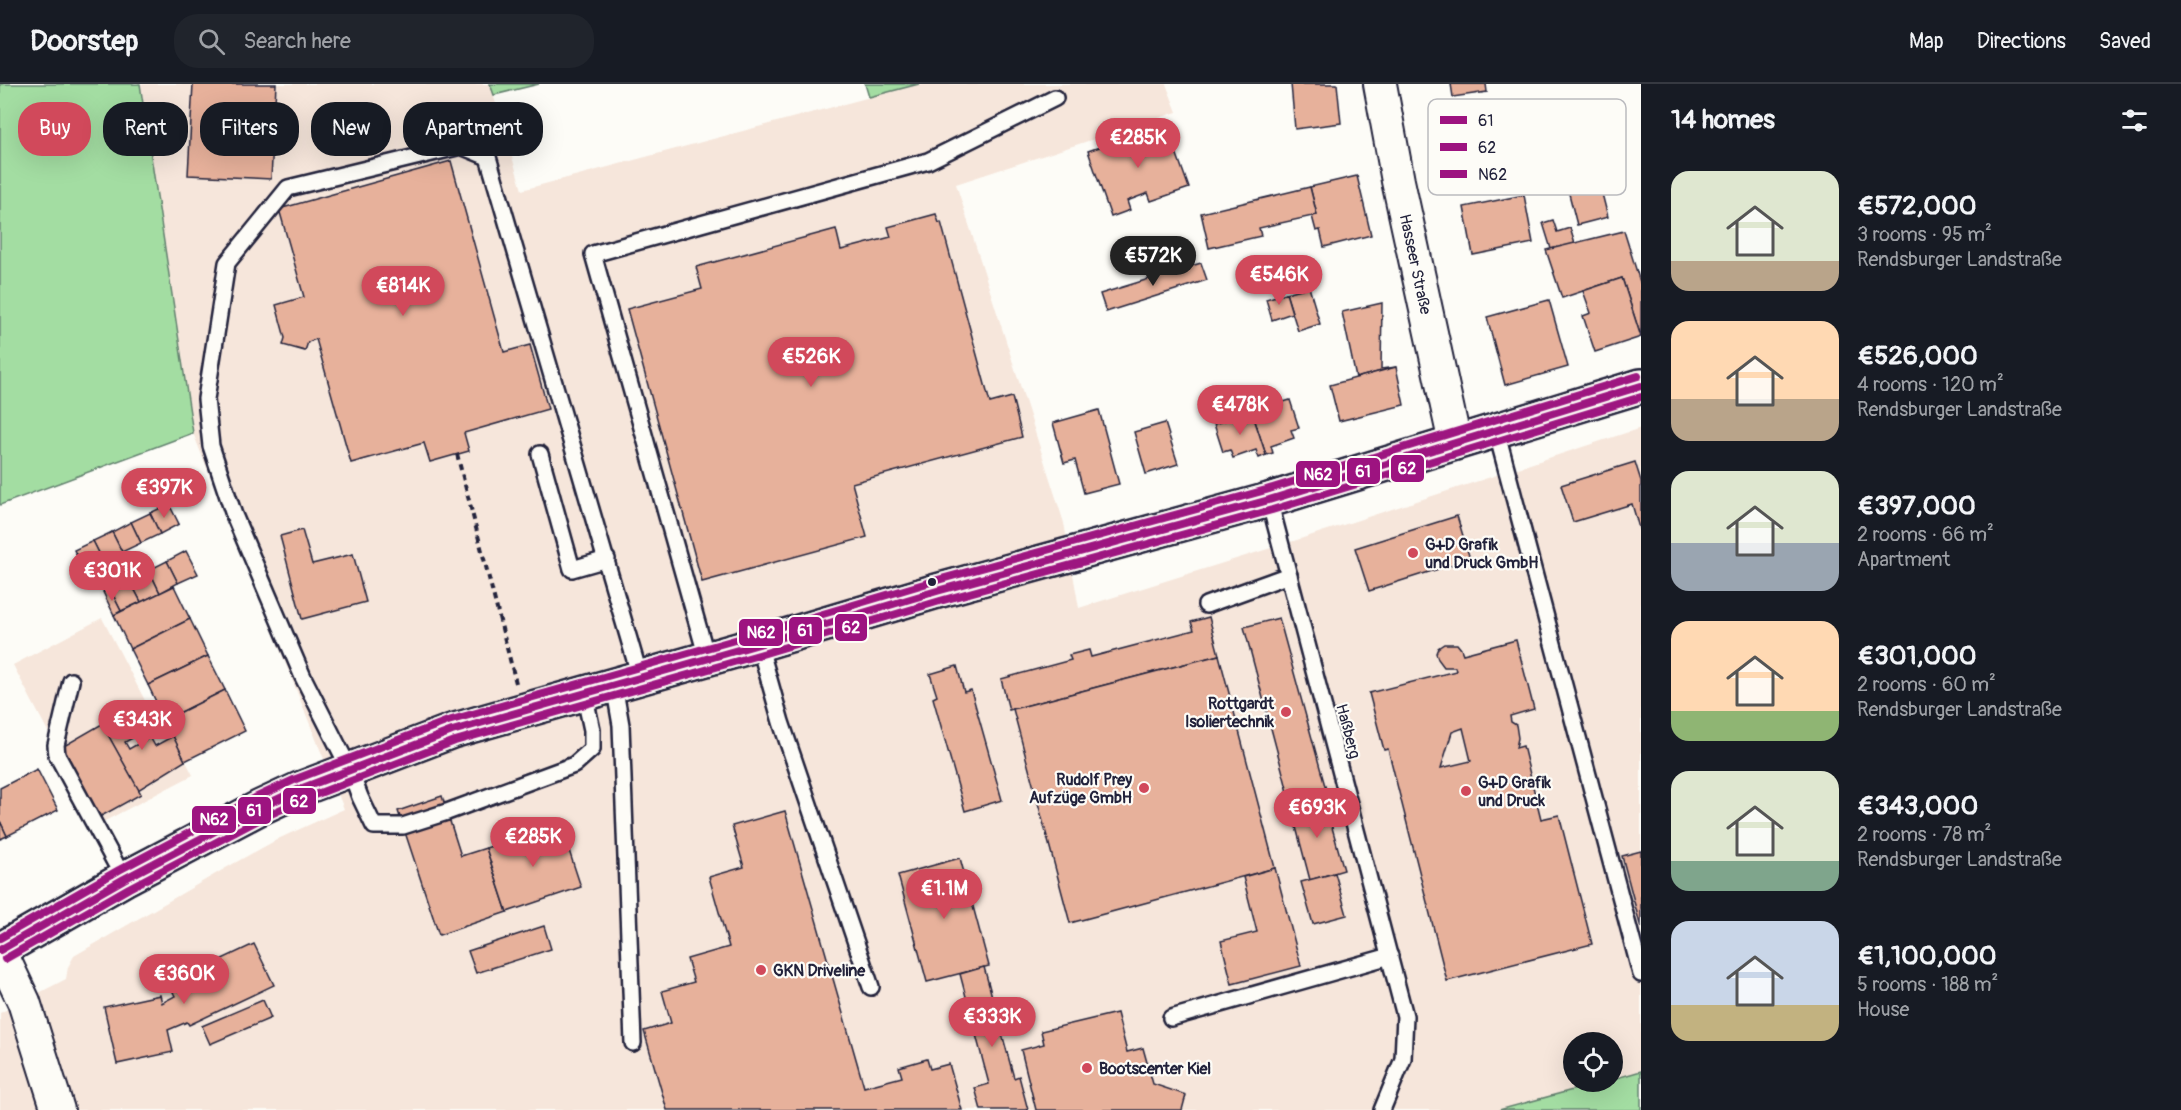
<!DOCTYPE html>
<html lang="en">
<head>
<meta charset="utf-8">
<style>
	:root { --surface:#171b24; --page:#20242c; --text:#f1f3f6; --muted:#9ea1a6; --line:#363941; --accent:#d1495b }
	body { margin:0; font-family:Pangolin,sans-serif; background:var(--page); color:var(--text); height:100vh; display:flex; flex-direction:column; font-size:22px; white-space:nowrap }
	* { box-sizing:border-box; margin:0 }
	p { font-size:20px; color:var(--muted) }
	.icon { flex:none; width:33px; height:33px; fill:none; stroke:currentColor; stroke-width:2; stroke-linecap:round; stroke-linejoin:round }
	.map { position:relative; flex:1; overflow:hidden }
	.side { display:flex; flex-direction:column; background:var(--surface); width:540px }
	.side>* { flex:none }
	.guide { position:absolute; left:18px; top:18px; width:570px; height:54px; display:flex; gap:12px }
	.tools { position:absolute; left:1563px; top:948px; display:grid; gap:12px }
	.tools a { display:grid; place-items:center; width:60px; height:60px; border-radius:50%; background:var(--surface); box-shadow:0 6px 24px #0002; font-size:30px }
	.price { position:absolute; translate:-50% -51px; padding:0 14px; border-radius:21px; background:var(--accent); color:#fff; font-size:20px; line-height:39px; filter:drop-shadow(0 2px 3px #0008) }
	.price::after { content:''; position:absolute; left:50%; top:36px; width:18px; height:14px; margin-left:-9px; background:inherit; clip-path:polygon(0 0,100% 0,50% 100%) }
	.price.selected { background:#222; color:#fff }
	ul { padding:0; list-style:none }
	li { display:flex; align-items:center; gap:18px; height:150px; padding:0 30px }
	li span { display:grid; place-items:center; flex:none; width:168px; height:120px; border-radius:18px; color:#555 }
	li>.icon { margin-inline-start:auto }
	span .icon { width:72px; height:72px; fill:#fffc; stroke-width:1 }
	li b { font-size:26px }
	h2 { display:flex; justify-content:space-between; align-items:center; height:72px; padding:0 30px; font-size:26px }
	.chip { padding:0 21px; border-radius:24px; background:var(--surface); box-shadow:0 6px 24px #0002; font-size:21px; line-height:54px }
	.chip.selected { background:var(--accent); color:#fff }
	header { display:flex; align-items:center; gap:36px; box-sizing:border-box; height:84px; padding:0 30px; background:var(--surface); border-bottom:2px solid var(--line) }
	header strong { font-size:28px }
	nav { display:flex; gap:33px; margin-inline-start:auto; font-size:21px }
	.search { width:420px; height:54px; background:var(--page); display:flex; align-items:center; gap:15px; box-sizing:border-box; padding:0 21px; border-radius:24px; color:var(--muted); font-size:22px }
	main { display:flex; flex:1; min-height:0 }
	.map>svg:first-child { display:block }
	.built { fill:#f6e6db }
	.green { fill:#a3dda2; stroke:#62806e; stroke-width:1.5 }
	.building { fill:#e7b19b; stroke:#22223b; stroke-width:1.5; fill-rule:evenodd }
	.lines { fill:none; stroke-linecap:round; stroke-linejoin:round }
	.service-casing { stroke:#22223b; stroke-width:20 }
	.minor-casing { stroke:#22223b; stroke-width:36 }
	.tertiary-casing { stroke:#22223b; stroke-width:38 }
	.path { stroke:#22223b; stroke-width:4; stroke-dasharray:6 4.5; stroke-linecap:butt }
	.service { stroke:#fdfcf7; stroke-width:15 }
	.minor { stroke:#fdfcf7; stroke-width:32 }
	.tertiary { stroke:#fdfcf7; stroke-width:33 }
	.bus-1-casing { stroke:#fdfcf7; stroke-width:12 }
	.bus-2-casing { stroke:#fdfcf7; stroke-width:12 }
	.bus-3-casing { stroke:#fdfcf7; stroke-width:12 }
	.bus-1 { stroke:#9d1380; stroke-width:8 }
	.bus-2 { stroke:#9d1380; stroke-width:8 }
	.bus-3 { stroke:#9d1380; stroke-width:8 }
	.poi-dot { fill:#d1495b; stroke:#fdfcf7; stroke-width:2 }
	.bus-dot { fill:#22223b; stroke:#fdfcf7; stroke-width:2 }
	.labels { text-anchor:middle; stroke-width:4.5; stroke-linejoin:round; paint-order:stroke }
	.street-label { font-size:16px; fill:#22223b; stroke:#fdfcf7 }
	.poi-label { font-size:16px; font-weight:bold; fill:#22223b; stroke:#fdfcf7; text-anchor:start }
	.key { fill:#fdfcf7; stroke:#bbbbbf; stroke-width:1.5 }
	.key-label { font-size:16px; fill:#22223b }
	.line-badge { stroke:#fdfcf7; stroke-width:2 }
	.badge-label { font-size:16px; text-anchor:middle; font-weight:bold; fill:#fff }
</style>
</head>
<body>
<header>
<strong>Doorstep</strong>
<div class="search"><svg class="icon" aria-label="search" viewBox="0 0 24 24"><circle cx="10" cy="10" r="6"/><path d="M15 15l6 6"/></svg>Search here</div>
<nav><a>Map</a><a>Directions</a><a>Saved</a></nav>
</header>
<main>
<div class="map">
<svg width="1641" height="1026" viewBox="0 0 1641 1026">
	<rect width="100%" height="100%" fill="#fdfcf7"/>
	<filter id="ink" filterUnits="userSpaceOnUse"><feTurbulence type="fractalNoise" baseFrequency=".0167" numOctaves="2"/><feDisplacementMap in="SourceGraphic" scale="12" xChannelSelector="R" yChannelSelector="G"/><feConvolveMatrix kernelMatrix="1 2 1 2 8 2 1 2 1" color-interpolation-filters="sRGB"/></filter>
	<g filter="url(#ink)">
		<g class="built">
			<path d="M 140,0 L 490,0 L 522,106 L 919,0 L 1166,0 L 1177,28 L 956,100 L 1064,439 L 1079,524 L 1300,455 L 1641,344 L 1641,987 L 1613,995 L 1612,958 L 1574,958 L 1574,998 L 1602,998 L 1499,1026 L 0,1026 L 0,929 L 66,895 L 68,883 L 74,872 L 231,781 L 280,754 L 344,725 L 193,349 Z"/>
			<path d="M 102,534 L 165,655 L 173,652 L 193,691 L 97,741 L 13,581 Z"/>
		</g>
		<g class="green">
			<path d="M 0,0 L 140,0 L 193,349 L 0,421 Z"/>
			<path d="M 490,0 L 539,0 L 494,11 Z"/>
			<path d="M 865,0 L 919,0 L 869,13 Z"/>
			<path d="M 1641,987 L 1641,1026 L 1499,1026 L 1602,998 L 1612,998 L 1613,995 Z"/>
		</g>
		<g class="building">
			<path d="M 193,0 L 276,0 L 271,95 L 188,91 Z"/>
			<path d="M 1291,0 L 1337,0 L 1341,39 L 1295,45 Z"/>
			<path d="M 1451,0 L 1486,0 L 1487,8 L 1453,13 Z"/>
			<path d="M 1166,40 L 1189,104 L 1151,117 L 1148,109 L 1127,117 L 1130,126 L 1111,133 L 1088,67 Z"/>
			<path d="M 451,77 L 504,268 L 530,261 L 548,325 L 464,349 L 469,367 L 430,378 L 424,359 L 351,379 L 316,255 L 308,258 L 305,267 L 283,261 L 285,254 L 276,221 L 304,213 L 279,125 Z"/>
			<path d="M 1357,92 L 1371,151 L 1324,163 L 1320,146 L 1316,147 L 1312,132 L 1317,131 L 1310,103 Z"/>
			<path d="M 1598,94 L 1608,133 L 1577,141 L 1567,102 Z"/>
			<path d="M 1310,103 L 1317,131 L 1259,144 L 1261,152 L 1209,164 L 1201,129 Z"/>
			<path d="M 1524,111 L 1533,159 L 1473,171 L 1464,123 Z"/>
			<path d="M 936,130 L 939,139 L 941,138 L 990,319 L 1012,313 L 1022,353 L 852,399 L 867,453 L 702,498 L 627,225 L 702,205 L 696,183 L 836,145 L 841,166 L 891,153 L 888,143 Z"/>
			<path d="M 1553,136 L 1557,148 L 1570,144 L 1575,160 L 1551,165 L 1543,139 Z"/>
			<path d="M 1624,147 L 1641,201 L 1641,253 L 1622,194 L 1562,214 L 1546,166 Z"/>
			<path d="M 1201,179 L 1207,196 L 1106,228 L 1100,210 Z"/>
			<path d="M 1622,194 L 1641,253 L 1595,268 L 1583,232 L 1591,229 L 1583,207 Z"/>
			<path d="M 1309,203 L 1320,240 L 1298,247 L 1286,209 Z"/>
			<path d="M 1286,209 L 1292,229 L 1272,236 L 1266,215 Z"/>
			<path d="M 1549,216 L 1568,283 L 1505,301 L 1487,233 Z"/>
			<path d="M 1382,219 L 1381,285 L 1396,283 L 1356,294 L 1342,228 Z"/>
			<path d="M 1396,283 L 1404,321 L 1339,337 L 1330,301 Z"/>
			<path d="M 1290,316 L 1299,344 L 1291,346 L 1294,354 L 1271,362 L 1273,369 L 1266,371 L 1252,328 Z"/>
			<path d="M 1099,326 L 1119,400 L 1084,409 L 1075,376 L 1064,379 L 1053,339 Z"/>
			<path d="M 1252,328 L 1266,371 L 1259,374 L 1256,366 L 1233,374 L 1230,366 L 1223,368 L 1214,340 Z"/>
			<path d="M 1165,339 L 1178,380 L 1146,390 L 1134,348 Z"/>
			<path d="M 1635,378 L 1641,397 L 1641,451 L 1632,420 L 1573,438 L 1561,401 Z"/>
			<path d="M 169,420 L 179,440 L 160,450 L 150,429 Z"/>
			<path d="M 150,429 L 160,450 L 141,459 L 131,438 Z"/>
			<path d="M 1457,432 L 1470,475 L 1369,507 L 1355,464 Z"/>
			<path d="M 131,438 L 141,459 L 122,468 L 112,448 Z"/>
			<path d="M 302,446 L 312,480 L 353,470 L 366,518 L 302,535 L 280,452 Z"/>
			<path d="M 112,448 L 122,468 L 103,477 L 93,457 Z"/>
			<path d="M 93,457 L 103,477 L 84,486 L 74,466 Z"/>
			<path d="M 186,467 L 198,490 L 178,499 L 167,477 Z"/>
			<path d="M 167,477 L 178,499 L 160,509 L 149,486 Z"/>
			<path d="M 149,486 L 160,509 L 141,518 L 129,495 Z"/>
			<path d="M 129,495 L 141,518 L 121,527 L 110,505 Z"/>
			<path d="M 174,502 L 190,535 L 130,565 L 114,531 Z"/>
			<path d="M 110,505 L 121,527 L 114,531 L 103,508 Z"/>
			<path d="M 1209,533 L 1219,571 L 1009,626 L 1001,595 L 1071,576 L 1069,571 L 1089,566 L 1091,573 L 1194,546 L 1191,538 Z"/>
			<path d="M 1279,534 L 1328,713 L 1292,723 L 1244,543 Z"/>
			<path d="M 190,535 L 208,572 L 148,601 L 130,565 Z"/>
			<path d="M 1516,556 L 1534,625 L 1510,632 L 1511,638 L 1516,641 L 1518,654 L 1516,664 L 1523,662 L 1541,735 L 1559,731 L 1592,860 L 1447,897 L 1388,665 L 1384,666 L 1369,609 L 1456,587 L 1455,583 L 1444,583 L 1438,575 L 1436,569 L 1438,564 L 1444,560 L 1457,560 L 1461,565 L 1463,570 ZM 1463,644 L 1471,677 L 1441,684 L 1452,648 Z"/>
			<path d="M 1219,571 L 1275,784 L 1070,839 L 1013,625 Z"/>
			<path d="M 208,572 L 225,606 L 165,636 L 148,601 Z"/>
			<path d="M 957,582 L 964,608 L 971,606 L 1002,716 L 965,727 L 933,614 L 937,612 L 930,590 Z"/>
			<path d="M 225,606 L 245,647 L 185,677 L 165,636 Z"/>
			<path d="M 127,626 L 140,650 L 125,658 L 129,665 L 150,653 L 155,662 L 173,652 L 185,677 L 138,706 L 102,640 Z"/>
			<path d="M 102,640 L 141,710 L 96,735 L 57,666 Z"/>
			<path d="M 37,685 L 58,726 L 7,752 L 0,737 L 0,704 Z"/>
			<path d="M 442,712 L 461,772 L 486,764 L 507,828 L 439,851 L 398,727 Z"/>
			<path d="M 1324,715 L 1344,786 L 1310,796 L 1291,724 Z"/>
			<path d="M 785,727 L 864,1003 L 902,993 L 899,983 L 927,975 L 930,985 L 949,980 L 962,1026 L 667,1026 L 644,947 L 671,939 L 662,907 L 694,898 L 687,875 L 729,863 L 709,793 L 744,783 L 732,742 Z"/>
			<path d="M 0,737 L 7,752 L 0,755 Z"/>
			<path d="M 560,739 L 581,803 L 507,828 L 486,764 Z"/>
			<path d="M 1641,767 L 1641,844 L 1622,772 Z"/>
			<path d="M 960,774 L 989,882 L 927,898 L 898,791 Z"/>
			<path d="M 1275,784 L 1301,882 L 1232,900 L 1221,857 L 1257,848 L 1243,793 Z"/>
			<path d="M 1335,789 L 1347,831 L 1313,840 L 1301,798 Z"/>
			<path d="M 544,842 L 551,865 L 476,889 L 468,867 Z"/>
			<path d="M 254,860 L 274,901 L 189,941 L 187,938 L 168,946 L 173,968 L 117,980 L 104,923 L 160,911 L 162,919 L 175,912 L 169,900 Z"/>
			<path d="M 984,883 L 1014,994 L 1019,992 L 1028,1026 L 981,1026 L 975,1004 L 989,1000 L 960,890 Z"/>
			<path d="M 263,916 L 271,934 L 210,960 L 202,942 Z"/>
			<path d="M 1117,929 L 1127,968 L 1143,964 L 1153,1000 L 1186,1011 L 1182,1026 L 1036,1026 L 1021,966 L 1044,960 L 1041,947 Z"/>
		</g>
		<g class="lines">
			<g class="service-casing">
				<g id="service">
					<path d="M 1496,346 L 1641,890"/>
					<path d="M 540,370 L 572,485 L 607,475"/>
					<path d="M 1269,416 L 1405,932 L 1403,975 L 1382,1026"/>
					<path d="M 1206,521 L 1289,491"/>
					<path d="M 759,560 L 781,638 L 871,903"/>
					<path d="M 707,574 L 593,170 L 928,77 L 1055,14"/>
					<path d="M 71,597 L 56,661 L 57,671 L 124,795"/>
					<path d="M 614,601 L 621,641 L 633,959"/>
					<path d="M 584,609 L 592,646 L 592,665 L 574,681 L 447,728 L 403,742 L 374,742 L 360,713 L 350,686 L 303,593 L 234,431 L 211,362 L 206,315 L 227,179 L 288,104 L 461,62 L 488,73 L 640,593"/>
					<path d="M 1171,934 L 1390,872"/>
				</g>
			</g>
			<g class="minor-casing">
				<g id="minor">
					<path d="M 1380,0 L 1398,97 L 1455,359"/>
					<path d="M 0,867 L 24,918 L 58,1026"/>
				</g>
			</g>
			<g class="tertiary-casing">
				<path id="tertiary" d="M 0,866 L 124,795 L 259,724 L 300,705 L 452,647 L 759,560 L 937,507 L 1269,416 L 1641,302"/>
			</g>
			<path class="path" d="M 457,370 L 516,599"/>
			<use href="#service" class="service"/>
			<use href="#minor" class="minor"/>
			<use href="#tertiary" class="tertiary"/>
			<g class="bus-1-casing">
				<path id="bus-1" d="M 0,866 L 124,795 L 259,724 L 300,705 L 452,647 L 759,560 L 937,507 L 1269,416 L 1641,302"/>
			</g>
			<g class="bus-2-casing">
				<path id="bus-2" d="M 5,875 L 129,804 L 264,733 L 304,715 L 455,657 L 762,570 L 940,517 L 1272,426 L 1641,313"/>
			</g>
			<g class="bus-3-casing">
				<path id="bus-3" d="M 0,854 L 119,786 L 255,714 L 296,695 L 448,637 L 756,550 L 934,497 L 1266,406 L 1638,292"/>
			</g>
			<use href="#bus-1" class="bus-1"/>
			<use href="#bus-2" class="bus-2"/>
			<use href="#bus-3" class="bus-3"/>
		</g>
	</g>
	<g class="poi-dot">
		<circle cx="1413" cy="469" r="6"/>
		<circle cx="1286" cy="628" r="6"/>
		<circle cx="1144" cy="704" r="6"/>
		<circle cx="1466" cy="707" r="6"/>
		<circle cx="761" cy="886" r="6"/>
		<circle cx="1087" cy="984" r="6"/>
	</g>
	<circle class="bus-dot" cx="932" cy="498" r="5"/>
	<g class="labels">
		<g class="street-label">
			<text transform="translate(1416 180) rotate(78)" y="6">Hasseer Straße</text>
			<text transform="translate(1349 647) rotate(75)" y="6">Haßberg</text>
		</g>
		<g class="poi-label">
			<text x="1425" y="466">G+D Grafik<tspan x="1425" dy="18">und Druck GmbH</tspan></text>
			<text x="1274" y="625" text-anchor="end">Rottgardt<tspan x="1274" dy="18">Isoliertechnik</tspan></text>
			<text x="1132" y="701" text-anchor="end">Rudolf Prey<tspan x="1132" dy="18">Aufzüge GmbH</tspan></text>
			<text x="1478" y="704">G+D Grafik<tspan x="1478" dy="18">und Druck</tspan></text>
			<text x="773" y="892">GKN Driveline</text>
			<text x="1099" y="990">Bootscenter Kiel</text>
		</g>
	</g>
	<rect x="1428" y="15" width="198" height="96" rx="9" class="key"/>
	<rect x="1440" y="32" width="27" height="8" fill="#9d1380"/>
	<rect x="1440" y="59" width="27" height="8" fill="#9d1380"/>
	<rect x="1440" y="86" width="27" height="8" fill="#9d1380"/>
	<g class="key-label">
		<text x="1478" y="42">61</text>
		<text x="1478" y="69">62</text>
		<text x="1478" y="96">N62</text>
	</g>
	<g class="line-badge">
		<rect x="1390" y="370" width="35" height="29" rx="6" fill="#9d1380"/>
		<rect x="1346" y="373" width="35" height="28" rx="6" fill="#9d1380"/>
		<rect x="1295" y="376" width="46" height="28" rx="6" fill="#9d1380"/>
		<rect x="834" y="529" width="34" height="29" rx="6" fill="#9d1380"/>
		<rect x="788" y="532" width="35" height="29" rx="6" fill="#9d1380"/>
		<rect x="738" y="534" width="46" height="29" rx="6" fill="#9d1380"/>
		<rect x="282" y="703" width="35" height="28" rx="6" fill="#9d1380"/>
		<rect x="237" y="712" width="35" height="29" rx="6" fill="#9d1380"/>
		<rect x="191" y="721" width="46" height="29" rx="6" fill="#9d1380"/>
	</g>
	<g class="badge-label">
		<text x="1407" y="390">62</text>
		<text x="1363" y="393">61</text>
		<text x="1318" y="396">N62</text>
		<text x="851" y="549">62</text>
		<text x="805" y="552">61</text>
		<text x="761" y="554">N62</text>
		<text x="299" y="723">62</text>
		<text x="254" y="732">61</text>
		<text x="214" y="741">N62</text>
	</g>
</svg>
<div class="tools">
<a><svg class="icon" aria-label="locate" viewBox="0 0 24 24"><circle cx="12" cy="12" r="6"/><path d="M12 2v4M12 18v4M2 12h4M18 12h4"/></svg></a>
</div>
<b class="price" style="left:1138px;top:85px">€285K</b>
<b class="price selected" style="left:1153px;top:203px">€572K</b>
<b class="price" style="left:1279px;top:222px">€546K</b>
<b class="price" style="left:403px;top:233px">€814K</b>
<b class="price" style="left:811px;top:304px">€526K</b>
<b class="price" style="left:1240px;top:352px">€478K</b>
<b class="price" style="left:164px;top:435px">€397K</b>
<b class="price" style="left:112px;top:518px">€301K</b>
<b class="price" style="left:142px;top:667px">€343K</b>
<b class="price" style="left:1317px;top:755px">€693K</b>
<b class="price" style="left:533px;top:784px">€285K</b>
<b class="price" style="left:944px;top:836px">€1.1M</b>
<b class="price" style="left:184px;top:921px">€360K</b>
<b class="price" style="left:992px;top:964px">€333K</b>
<div class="guide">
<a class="chip selected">Buy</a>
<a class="chip">Rent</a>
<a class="chip">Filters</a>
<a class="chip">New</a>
<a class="chip">Apartment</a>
</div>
</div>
<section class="side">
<h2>14 homes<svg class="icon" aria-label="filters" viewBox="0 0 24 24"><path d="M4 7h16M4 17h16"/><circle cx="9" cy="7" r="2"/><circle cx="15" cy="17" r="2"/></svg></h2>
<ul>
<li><span style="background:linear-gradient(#dfe7d0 75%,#b9a48a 0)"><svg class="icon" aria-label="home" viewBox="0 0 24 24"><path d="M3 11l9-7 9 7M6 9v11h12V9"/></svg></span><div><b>€572,000</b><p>3 rooms · 95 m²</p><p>Rendsburger Landstraße</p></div></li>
<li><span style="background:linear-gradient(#ffd9b3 65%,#b9a48a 0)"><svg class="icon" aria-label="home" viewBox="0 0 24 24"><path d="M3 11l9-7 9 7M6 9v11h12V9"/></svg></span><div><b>€526,000</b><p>4 rooms · 120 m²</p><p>Rendsburger Landstraße</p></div></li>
<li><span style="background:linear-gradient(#dfe7d0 60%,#9aa5b1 0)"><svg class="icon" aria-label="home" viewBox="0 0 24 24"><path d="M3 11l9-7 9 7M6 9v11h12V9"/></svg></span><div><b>€397,000</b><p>2 rooms · 66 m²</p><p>Apartment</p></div></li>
<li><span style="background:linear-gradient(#ffd9b3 75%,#8fb573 0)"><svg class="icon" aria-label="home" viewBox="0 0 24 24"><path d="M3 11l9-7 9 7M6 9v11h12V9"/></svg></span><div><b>€301,000</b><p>2 rooms · 60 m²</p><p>Rendsburger Landstraße</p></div></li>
<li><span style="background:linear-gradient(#dfe7d0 75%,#7fa58c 0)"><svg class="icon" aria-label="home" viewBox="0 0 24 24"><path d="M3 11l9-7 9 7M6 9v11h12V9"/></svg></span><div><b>€343,000</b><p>2 rooms · 78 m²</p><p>Rendsburger Landstraße</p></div></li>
<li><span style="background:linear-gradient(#c9d6e8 70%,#c2b280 0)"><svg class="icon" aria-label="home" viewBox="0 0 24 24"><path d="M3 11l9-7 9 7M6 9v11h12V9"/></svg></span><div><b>€1,100,000</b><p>5 rooms · 188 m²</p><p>House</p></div></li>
</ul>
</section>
</main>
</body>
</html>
